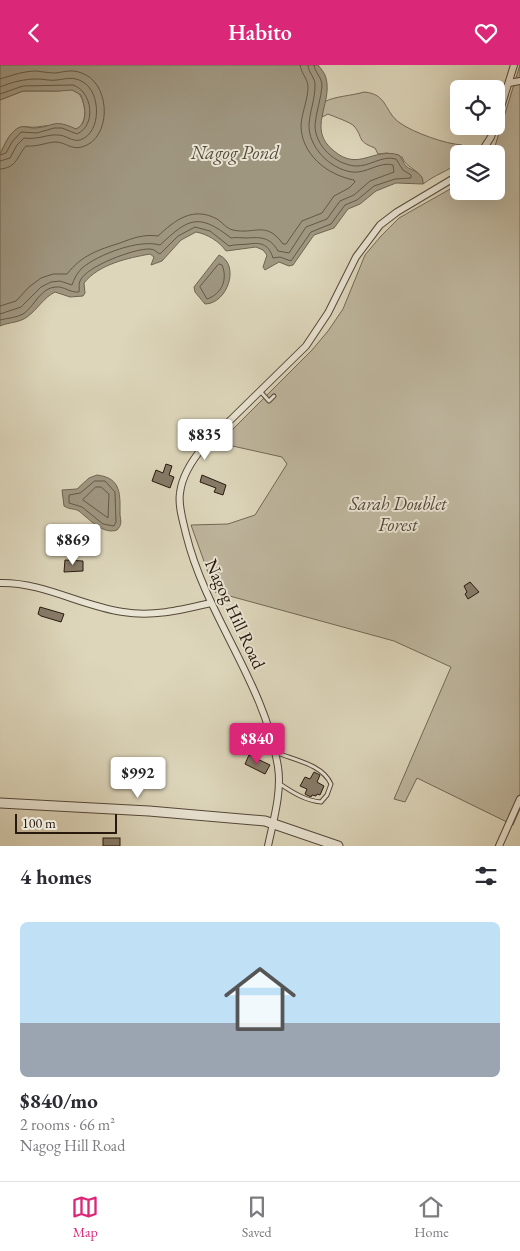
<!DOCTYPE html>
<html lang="en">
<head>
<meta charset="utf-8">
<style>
	:root { --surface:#fff; --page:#f7f7f7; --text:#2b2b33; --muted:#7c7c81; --line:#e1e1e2; --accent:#db2777 }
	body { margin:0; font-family:"EB Garamond",serif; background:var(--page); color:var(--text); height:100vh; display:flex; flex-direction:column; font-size:19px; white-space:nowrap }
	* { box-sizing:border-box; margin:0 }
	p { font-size:16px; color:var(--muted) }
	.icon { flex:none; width:28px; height:28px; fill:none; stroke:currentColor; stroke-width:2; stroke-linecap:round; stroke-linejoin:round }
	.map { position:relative; height:781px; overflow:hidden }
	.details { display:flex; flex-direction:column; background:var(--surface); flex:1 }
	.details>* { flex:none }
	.controls { position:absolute; left:450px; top:15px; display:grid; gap:10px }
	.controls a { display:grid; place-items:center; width:55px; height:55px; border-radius:8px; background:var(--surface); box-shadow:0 5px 20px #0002; font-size:25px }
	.scale { position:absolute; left:15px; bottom:12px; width:102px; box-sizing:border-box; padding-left:5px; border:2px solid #27190e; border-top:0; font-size:14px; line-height:18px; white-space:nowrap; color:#27190e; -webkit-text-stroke:4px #e9e4d3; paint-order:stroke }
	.price { position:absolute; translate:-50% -42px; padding:0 11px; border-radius:5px; background:#fff; color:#222; font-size:16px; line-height:32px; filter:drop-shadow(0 1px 2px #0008) }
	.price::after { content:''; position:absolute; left:50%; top:30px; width:15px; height:11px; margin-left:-8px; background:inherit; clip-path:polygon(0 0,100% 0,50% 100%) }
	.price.current { background:var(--accent); color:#fff }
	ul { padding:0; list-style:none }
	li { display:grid; align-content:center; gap:10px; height:265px; padding:0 20px }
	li+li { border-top:1px solid var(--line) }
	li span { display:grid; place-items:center; height:155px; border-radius:8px; color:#555 }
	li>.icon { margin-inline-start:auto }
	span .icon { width:90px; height:90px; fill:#fffc; stroke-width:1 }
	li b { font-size:21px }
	h2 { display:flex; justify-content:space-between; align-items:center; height:60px; padding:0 20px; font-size:21px }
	header { display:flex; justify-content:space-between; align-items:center; height:65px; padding:0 20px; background:var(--accent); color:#fff; font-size:22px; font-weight:600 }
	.menu { display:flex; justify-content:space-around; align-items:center; height:70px; border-top:1px solid var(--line); background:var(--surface); font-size:14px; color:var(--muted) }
	.menu a { display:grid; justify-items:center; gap:2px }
	.menu .current { color:var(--accent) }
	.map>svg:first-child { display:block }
	.green { fill:#beb69e; stroke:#726856 }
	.water { fill:#9f9680; stroke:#6f6452 }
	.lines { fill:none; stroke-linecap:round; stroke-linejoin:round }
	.shore { stroke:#635847; stroke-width:1 }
	.building { fill:#867b68; stroke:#27190e }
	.service-casing { stroke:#544839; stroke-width:5 }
	.minor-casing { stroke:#544839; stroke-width:8 }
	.tertiary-casing { stroke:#544839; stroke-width:11 }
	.service { stroke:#e9e4d3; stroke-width:3 }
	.minor { stroke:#e9e4d3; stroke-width:6 }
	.tertiary { stroke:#e9e4d3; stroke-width:9 }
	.labels { text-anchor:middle; stroke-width:4; stroke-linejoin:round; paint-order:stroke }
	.park-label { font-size:18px; font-style:italic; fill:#544839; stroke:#e9e4d3 }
	.street-label { font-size:18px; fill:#27190e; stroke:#e9e4d3 }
	.water-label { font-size:19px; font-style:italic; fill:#574b3c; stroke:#e9e4d3 }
</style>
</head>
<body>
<header><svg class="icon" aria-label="back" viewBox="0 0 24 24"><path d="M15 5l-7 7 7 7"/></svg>Habito<svg class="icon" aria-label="heart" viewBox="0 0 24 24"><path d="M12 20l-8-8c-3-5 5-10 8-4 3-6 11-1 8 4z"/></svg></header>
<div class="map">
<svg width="520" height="781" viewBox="0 0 520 781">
	<rect width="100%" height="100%" fill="#ddd6bb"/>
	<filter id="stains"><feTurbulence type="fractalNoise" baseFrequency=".004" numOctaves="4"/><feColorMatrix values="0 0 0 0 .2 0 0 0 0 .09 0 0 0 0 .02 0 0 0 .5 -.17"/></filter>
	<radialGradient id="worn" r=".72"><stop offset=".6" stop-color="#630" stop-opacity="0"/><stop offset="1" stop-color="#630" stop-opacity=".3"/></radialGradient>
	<g class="green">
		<path d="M 520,0 L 520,744 L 513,760 L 417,713 L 405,737 L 394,734 L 451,602 L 394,576 L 215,527 L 191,460 L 228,459 L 255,450 L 287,399 L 282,392 L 219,378 L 312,285 L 328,266 L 343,244 L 365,190 L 381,171 L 399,153 L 459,119 L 459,126 L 496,126 L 496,89 L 490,89 L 495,81 Z"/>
		<path d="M 67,24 L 77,26 C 86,36 89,58 76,64 C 59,61 54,59 37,62 C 32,63 27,61 22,62 C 10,64 5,80 0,89 L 0,35 L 23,26 L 59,26 Z"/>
		<path d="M 364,27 C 388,29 384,47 400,58 C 414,68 446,79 462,80 L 466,84 L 464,89 L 459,89 L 459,98 C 447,106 435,110 423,119 C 423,105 406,104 402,92 L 387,88 L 378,89 L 375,83 C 356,76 364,73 354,61 C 350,57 335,52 328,49 L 322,52 L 324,37 C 335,31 351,31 364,27 Z"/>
	</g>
	<g class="water">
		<path d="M 0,0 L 318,0 C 321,4 325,8 326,13 C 333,39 306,64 334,86 C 359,107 373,82 399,90 C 402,93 403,98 406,101 C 413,107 424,107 423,119 L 396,118 L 376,126 L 360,139 L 348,144 L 334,163 L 314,170 L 293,200 L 289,201 L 279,197 L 265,205 L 263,202 L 267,190 L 263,185 L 256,182 L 226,186 C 219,176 207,169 196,167 L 181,175 L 162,196 L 151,200 L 154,192 L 150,189 C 128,193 99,199 84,218 L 85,228 L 83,231 L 70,232 L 55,227 C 43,233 38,244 27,252 C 19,258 9,257 0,261 L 0,89 C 5,80 8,69 18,63 C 23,60 29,63 34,63 C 55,62 52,53 76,64 C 89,58 85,41 81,30 L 72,25 L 59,26 L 23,26 L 0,35 Z"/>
		<path d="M 219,190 C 241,200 227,239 205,239 L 195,227 L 194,222 Z"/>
		<path d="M 97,410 C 122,413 120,430 120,450 C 121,456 122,460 117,465 C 103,470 89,454 79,446 C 74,443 70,445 64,441 L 62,425 L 77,424 L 89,413 Z"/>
	</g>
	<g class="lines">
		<g class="shore">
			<path d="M 0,14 C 13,10 24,6 37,6 C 43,7 50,8 56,8 C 67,6 75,4 86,10 C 111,23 111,74 82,82 C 71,85 65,77 56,77 C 47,77 38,82 26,81 C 17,91 17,103 0,104"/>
			<path d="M 0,22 C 12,17 24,14 37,14 C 44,14 50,16 57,15 C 66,14 73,11 83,17 C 101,27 102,68 80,75 C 72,77 66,70 58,70 C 47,69 38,75 24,73 L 17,80 L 10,93 L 0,96"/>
			<path d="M 0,29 L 23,21 L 73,20 C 92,26 97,60 77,69 L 62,63 L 54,63 L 37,68 L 21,67 L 12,77 L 6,88 L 0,90"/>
			<path d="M 219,199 L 222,200 C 228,214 222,229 207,234 L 200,222 Z"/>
			<path d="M 0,241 L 16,236 L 29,222 L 41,213 L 53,209 L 67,209 C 82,190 98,185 120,178 C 133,173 144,169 158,171 C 175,155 193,141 217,154 C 222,157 227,164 233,165 C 254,170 266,155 283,179 L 286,179 L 302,156 L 322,148 L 334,131 L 349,123 L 355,117 L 354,115 C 327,110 301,89 301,60 C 302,47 308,34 308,22 C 308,14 301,8 300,0"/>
			<path d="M 0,249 L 21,242 L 41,222 L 51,217 L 60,216 L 72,220 C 74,214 77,208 82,203 C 99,189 139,174 160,180 C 188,154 198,147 231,173 C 236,172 241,173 247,173 C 261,172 270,172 278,186 L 289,188 L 306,162 L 327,154 L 340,136 L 354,130 L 370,116 L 394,107 L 393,100 C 380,96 366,109 352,107 C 330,104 308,82 309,59 C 310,46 315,34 315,21 C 316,13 308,8 308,0"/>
			<path d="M 0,255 C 7,253 16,253 23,249 C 35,241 40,223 56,222 C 64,221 70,228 79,227 C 80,223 78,220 80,216 C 86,201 136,183 150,184 C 155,184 157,188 160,189 L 178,171 L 195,162 L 210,166 L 229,181 C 236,179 242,180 249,179 C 262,177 269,180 273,193 L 280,192 L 291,196 L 311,167 L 331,159 L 345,140 L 357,135 L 374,121 L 395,114 L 411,113 L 411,110 L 403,105 L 396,94 C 381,90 370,102 355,101 C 335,99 315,81 315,60 C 316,47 321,34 322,21 C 322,12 315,8 314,0"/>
			<path d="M 95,416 L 105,416 L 115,427 L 116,457 L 114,461 L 103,459 L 82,442 L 69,438 L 69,430 L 80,428 Z"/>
			<path d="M 96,422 L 101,422 L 109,429 L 108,453 L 83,435 Z"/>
		</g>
	</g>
	<g class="building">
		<path d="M 166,399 L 172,401 L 169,410 L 174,412 L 170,423 L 152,416 L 156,405 L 163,408 Z"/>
		<path d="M 202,410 L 226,420 L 223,430 L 214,427 L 216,423 L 200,417 Z"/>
		<path d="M 65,495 L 83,496 L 83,506 L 64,507 Z"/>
		<path d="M 470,517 L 479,527 L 468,534 L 465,529 L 467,527 L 464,521 Z"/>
		<path d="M 40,542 L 64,549 L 61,557 L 41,551 L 38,549 Z"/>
		<path d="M 249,690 L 270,700 L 265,709 L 245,699 Z"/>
		<path d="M 314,707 L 320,710 L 317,717 L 324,721 L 320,730 L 317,729 L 316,731 L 312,730 L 311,732 L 305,729 L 307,724 L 300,721 L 305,712 L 310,714 Z"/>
		<rect x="103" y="773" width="17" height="8"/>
	</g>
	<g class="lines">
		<g class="service-casing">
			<g id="service">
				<path d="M 260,326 L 269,336 L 274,331"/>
				<path d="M 275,687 C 294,695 322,699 331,719 L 327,730 L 321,737 C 306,736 292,727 280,719"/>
			</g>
		</g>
		<g class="minor-casing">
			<g id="minor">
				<path d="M 509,18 L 520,16"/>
				<path d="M 496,58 L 514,0"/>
				<path d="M 480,89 L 491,72 L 495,61"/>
				<path d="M 0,518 C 43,517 81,541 123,547 C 153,552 181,545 211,538"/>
				<path d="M 268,781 C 273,757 282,727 278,702 C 265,618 206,551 186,469 C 183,456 178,441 180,428 C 182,410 193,394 204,381 L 306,281 L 328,248 L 356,192 L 380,160 L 397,147 L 459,110"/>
				<path d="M 499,781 L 520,734"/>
			</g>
		</g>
		<g class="tertiary-casing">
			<path id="tertiary" d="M 0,738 L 149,746 L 265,756 L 338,781"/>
		</g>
		<use href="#service" class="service"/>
		<use href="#minor" class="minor"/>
		<use href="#tertiary" class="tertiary"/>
	</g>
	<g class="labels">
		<g class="park-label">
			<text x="398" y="445">Sarah Doublet<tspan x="398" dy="21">Forest</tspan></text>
		</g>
		<g class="street-label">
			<text transform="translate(235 549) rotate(65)" y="6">Nagog Hill Road</text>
		</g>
		<g class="water-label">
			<text x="235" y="94">Nagog Pond</text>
		</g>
	</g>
	<rect width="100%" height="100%" filter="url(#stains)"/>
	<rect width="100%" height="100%" fill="url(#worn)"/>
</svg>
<div class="controls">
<a><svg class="icon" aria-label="locate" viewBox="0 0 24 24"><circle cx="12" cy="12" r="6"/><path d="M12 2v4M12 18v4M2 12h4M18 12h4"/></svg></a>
<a><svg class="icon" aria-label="layers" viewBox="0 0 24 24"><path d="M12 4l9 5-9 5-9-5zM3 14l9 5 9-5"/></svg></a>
</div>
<div class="scale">100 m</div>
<b class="price" style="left:205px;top:396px">$835</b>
<b class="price" style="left:73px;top:501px">$869</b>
<b class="price current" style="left:257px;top:700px">$840</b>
<b class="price" style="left:138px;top:734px">$992</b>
</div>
<section class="details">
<h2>4 homes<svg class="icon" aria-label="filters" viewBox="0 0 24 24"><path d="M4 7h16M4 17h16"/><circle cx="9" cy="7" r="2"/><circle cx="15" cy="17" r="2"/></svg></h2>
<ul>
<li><span style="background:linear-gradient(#bfe0f5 65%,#9aa5b1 0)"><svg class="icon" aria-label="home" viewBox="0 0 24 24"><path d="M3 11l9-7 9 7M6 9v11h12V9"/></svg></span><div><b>$840/mo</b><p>2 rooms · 66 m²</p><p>Nagog Hill Road</p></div></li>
</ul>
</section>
<nav class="menu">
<a class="current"><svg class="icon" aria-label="map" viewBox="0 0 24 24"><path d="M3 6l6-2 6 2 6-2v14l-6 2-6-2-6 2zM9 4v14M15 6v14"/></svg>Map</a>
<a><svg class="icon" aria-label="saved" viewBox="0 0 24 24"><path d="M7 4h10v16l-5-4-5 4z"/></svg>Saved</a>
<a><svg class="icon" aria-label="home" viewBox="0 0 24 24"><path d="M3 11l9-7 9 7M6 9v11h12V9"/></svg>Home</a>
</nav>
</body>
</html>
